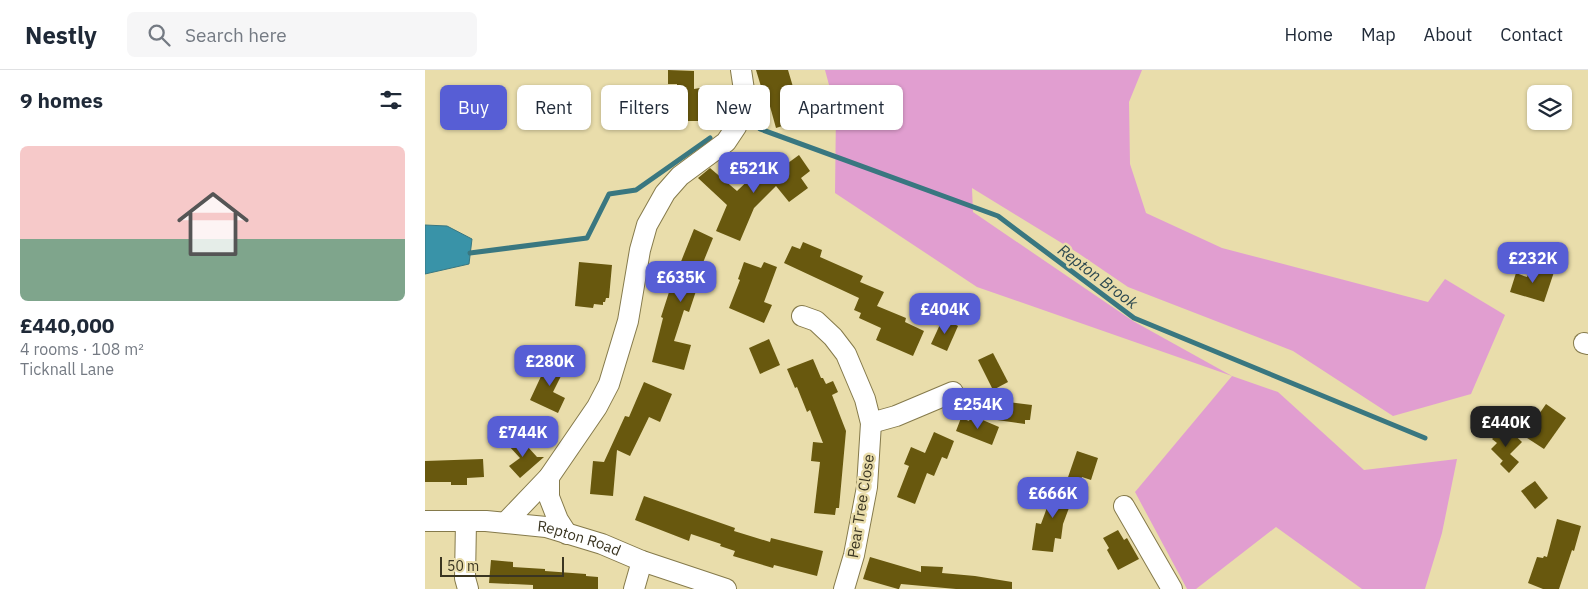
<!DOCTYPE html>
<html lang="en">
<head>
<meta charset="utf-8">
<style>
	:root { --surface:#fff; --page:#f6f6f7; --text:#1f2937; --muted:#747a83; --line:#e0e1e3; --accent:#575ed5 }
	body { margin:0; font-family:"IBM Plex Sans",sans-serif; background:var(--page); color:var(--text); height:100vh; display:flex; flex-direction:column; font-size:19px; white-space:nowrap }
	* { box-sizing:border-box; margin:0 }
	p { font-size:16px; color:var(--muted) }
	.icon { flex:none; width:28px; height:28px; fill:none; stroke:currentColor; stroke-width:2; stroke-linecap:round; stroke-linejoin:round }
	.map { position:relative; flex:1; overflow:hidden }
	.side { display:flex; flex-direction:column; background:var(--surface); width:425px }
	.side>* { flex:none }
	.top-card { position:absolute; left:15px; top:15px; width:475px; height:45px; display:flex; gap:10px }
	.controls { position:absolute; left:1102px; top:15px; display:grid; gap:10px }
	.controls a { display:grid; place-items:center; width:45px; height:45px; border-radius:8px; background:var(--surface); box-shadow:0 1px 4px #0004; font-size:25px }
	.scale { position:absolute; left:15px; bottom:12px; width:124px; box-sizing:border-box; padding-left:5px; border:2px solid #3a3521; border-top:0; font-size:14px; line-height:18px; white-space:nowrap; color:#3a3521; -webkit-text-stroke:4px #e9ddab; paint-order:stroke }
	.price { position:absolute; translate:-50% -42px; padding:0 11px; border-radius:10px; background:var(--accent); color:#fff; font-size:16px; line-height:32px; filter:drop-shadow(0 1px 2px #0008) }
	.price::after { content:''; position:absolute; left:50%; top:30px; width:15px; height:11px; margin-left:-8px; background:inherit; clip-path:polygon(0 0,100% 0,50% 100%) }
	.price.selected { background:#222; color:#fff }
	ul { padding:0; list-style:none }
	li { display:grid; align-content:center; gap:10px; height:265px; padding:0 20px }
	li+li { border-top:1px solid var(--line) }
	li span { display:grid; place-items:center; height:155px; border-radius:8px; color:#555 }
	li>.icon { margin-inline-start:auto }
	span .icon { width:90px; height:90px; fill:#fffc; stroke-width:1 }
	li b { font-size:21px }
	h2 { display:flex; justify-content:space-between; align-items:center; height:60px; padding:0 20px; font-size:21px }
	.chip { padding:0 18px; border-radius:8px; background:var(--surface); box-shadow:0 1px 4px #0004; font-size:18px; line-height:45px }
	.chip.selected { background:var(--accent); color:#fff }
	header { display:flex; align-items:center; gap:30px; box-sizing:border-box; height:70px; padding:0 25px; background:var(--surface); border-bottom:1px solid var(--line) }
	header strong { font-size:24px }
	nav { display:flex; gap:28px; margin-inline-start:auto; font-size:18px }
	.search { width:350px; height:45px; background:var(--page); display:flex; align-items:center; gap:12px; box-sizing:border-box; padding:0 18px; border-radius:8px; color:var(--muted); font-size:19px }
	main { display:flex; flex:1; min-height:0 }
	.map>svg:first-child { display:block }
	.green { fill:#e19ed0 }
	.water { fill:#3993a8; stroke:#397780 }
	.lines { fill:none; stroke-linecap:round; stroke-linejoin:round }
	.stream { stroke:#397780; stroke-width:5 }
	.building { fill:#68580e }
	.minor-casing { stroke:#857a4b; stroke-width:22 }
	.minor { stroke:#fff; stroke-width:20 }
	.labels { text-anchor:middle; stroke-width:5; stroke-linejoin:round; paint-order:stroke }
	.street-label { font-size:15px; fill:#3a3521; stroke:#e9ddab }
	.water-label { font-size:16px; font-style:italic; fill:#2c484f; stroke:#e9ddab }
</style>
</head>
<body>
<header>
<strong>Nestly</strong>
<div class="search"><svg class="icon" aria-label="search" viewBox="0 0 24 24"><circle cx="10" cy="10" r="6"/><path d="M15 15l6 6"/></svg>Search here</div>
<nav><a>Home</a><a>Map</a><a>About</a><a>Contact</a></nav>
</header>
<main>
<section class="side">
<h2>9 homes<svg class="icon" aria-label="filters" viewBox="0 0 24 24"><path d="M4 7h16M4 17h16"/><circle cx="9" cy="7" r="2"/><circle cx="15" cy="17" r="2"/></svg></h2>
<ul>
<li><span style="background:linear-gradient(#f6c9c9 60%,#7fa58c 0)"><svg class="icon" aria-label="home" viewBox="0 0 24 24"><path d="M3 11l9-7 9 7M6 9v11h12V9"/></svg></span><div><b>£440,000</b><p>4 rooms · 108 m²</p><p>Ticknall Lane</p></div></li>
</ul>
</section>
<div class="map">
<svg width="1163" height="519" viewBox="0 0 1163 519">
	<rect width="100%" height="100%" fill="#e9ddab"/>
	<path class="green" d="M 400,0 L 717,0 L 704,32 L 705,94 L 721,143 L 797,178 L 1003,232 L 1020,209 L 1080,245 L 1046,324 L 968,346 L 868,281 L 703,217 L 653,183 L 547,118 L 548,142 L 708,251 L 807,306 L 853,322 L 939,400 L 1032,389 L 1017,463 L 1000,519 L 937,519 L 851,457 L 771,519 L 762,519 L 710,422 L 807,306 L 552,217 L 410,123 L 411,41 Z"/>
	<path class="water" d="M 0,155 L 22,156 L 47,169 L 44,194 L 0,204 Z"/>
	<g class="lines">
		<g class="stream">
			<path d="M 335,59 L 573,146 L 709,248 L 1000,368"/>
			<path d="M 45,183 L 162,168 L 184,124 L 211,120 L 285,68"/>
		</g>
	</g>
	<g class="building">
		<path d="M 243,0 L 269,1 L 269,19 L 275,18 L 275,51 L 253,51 L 252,14 L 243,14 Z"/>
		<path d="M 331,0 L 363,0 L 374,37 L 366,39 L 370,52 L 351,58 L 341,22 L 338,23 Z"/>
		<path d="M 374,85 L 385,101 L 376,108 L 383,118 L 364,132 L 351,116 L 329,138 L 315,171 L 291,161 L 302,135 L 273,108 L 285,98 L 312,121 L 333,101 L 341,109 Z"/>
		<path d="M 269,159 L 288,168 L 273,205 L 276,206 L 264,242 L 259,240 L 249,271 L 266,275 L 259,300 L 227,292 L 238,248 L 236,247 L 245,219 Z"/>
		<path d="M 378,172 L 397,180 L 395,187 L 438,206 L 435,212 L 459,222 L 452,236 L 481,248 L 480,252 L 499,261 L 488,286 L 451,270 L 456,258 L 434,248 L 436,243 L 429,240 L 434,228 L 359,193 L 367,176 L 375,179 Z"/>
		<path d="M 154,192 L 187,195 L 184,228 L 181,228 L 180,232 L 178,232 L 178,235 L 169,234 L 168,238 L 150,236 Z"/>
		<path d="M 319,192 L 336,198 L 339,192 L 352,197 L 339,232 L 347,235 L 339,253 L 304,238 L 315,210 L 313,209 Z"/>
		<path d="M 1106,195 L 1129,202 L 1119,232 L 1085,222 L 1091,203 L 1102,207 Z"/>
		<path d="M 518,248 L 533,256 L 522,281 L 506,274 Z"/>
		<path d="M 344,269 L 355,295 L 335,304 L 324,278 Z"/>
		<path d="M 568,283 L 583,312 L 568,320 L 553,290 Z"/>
		<path d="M 125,287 L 141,296 L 128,322 L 140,328 L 133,343 L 105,330 Z"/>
		<path d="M 388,289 L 396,308 L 398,308 L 401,314 L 408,311 L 413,322 L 407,325 L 421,361 L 414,438 L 411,438 L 410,445 L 389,443 L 395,392 L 386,391 L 388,372 L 398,373 L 385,340 L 382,342 L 372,317 L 370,318 L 362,299 Z"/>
		<path d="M 219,312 L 247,324 L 235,352 L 224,347 L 205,386 L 192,380 L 188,426 L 165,424 L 168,391 L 179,392 L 200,346 L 204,347 Z"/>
		<path d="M 575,331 L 607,335 L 605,350 L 600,350 L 600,354 L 572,350 Z"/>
		<path d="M 1121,334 L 1141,348 L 1119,379 L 1099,366 Z"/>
		<path d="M 546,345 L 574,357 L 567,375 L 531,361 L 536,348 L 544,351 Z"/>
		<path d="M 1080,356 L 1097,372 L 1085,384 L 1094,392 L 1084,403 L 1075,394 L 1081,387 L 1078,391 L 1066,379 L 1072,373 L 1067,369 Z"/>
		<path d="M 509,362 L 529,371 L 522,389 L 517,387 L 509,406 L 502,403 L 490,434 L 472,427 L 484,396 L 479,394 L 486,377 L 500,383 Z"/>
		<path d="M 93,366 L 112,387 L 119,387 L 95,408 L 84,396 L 95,388 L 83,375 Z"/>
		<path d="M 652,381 L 673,388 L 666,410 L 657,407 L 654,417 L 641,413 Z"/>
		<path d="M 58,389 L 59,407 L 42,408 L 42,415 L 26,415 L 26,412 L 0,412 L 0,391 Z"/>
		<path d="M 1110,411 L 1123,428 L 1110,439 L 1096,421 Z"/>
		<path d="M 631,413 L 651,419 L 638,454 L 636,469 L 630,468 L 628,482 L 607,480 L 611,453 L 616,454 Z"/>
		<path d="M 219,426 L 310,458 L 309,461 L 345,472 L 346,468 L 398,481 L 392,506 L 349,495 L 348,498 L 308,486 L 310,481 L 295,476 L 296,474 L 266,464 L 264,471 L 210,450 Z"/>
		<path d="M 1132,449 L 1156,456 L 1149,481 L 1147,480 L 1134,519 L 1118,519 L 1103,513 L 1112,487 L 1118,488 L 1119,486 L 1122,487 Z"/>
		<path d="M 693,460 L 699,470 L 702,468 L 714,489 L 693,500 L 682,480 L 684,478 L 678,468 Z"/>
		<path d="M 445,487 L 496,502 L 496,496 L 518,497 L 517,503 L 550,506 L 587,512 L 587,519 L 531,519 L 476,514 L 474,519 L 473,519 L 438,509 Z"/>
		<path d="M 66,490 L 88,492 L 88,497 L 120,499 L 120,501 L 161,504 L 161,506 L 173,507 L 173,519 L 108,519 L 108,515 L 64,513 Z"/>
	</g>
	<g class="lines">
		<g class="minor-casing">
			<g id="minor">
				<path d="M 377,246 L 391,251 L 408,267 L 421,284 L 440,329 L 446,353 L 442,417 L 429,485 L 419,519"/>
				<path d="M 1159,273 L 1163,274"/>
				<path d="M 446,353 L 471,346 L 528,322"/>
				<path d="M 124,407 L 124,427 L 133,450 L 142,464"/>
				<path d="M 699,436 L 747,519"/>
				<path id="s1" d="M 0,451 L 61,451 L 121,457 L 177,474 L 217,491 L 301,519"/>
				<path d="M 41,451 L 40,508 L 43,519"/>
				<path d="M 81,452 L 124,407 L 172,337 L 184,314 L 203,251 L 215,180 L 222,155 L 240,123 L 255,106 L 301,72 L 311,57 L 317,42 L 319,20 L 316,0"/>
				<path d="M 209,519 L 217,491"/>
			</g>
		</g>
		<use href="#minor" class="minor"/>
	</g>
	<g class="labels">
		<g class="street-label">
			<text transform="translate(436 436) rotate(-81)" y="5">Pear Tree Close</text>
			<text dy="5" stroke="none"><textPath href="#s1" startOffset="156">Repton Road</textPath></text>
		</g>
		<g class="water-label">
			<text transform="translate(673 206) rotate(37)" y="6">Repton Brook</text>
		</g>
	</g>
</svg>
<div class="controls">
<a><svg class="icon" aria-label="layers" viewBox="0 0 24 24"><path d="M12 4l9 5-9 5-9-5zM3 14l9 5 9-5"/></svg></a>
</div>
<div class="scale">50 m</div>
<b class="price" style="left:329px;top:124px">£521K</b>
<b class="price" style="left:1108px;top:214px">£232K</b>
<b class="price" style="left:256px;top:233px">£635K</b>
<b class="price" style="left:520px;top:265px">£404K</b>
<b class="price" style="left:125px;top:317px">£280K</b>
<b class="price" style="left:553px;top:360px">£254K</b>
<b class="price selected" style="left:1081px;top:378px">£440K</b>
<b class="price" style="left:98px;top:388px">£744K</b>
<b class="price" style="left:628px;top:449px">£666K</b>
<div class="top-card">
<a class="chip selected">Buy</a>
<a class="chip">Rent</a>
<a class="chip">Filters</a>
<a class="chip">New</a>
<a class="chip">Apartment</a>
</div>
</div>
</main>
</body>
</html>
